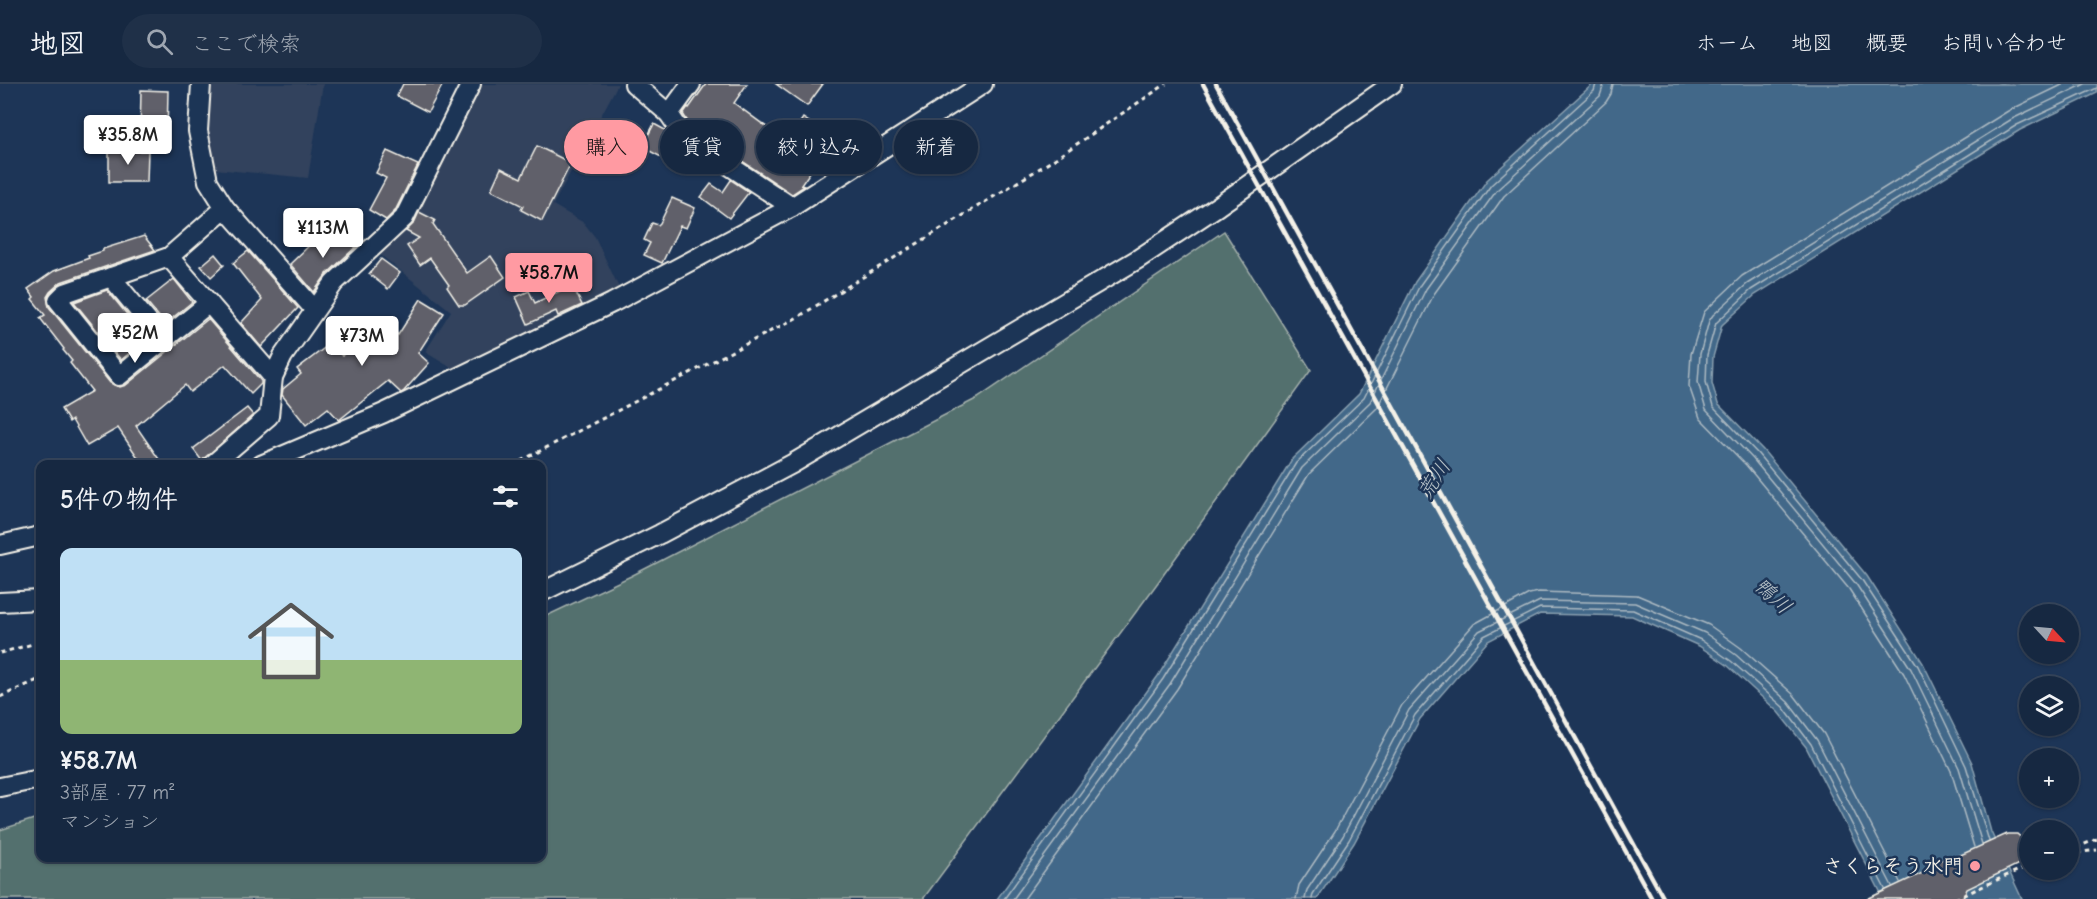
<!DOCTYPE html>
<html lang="ja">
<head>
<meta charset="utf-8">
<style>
	:root { --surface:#162841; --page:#1f3048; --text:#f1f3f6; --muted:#9ea6b1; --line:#35445a; --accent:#ff9aa2 }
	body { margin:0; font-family:"Comic Neue","Klee One",sans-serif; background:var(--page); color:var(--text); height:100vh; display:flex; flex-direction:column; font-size:22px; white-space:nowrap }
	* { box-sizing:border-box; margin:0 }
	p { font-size:20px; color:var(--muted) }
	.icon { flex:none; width:33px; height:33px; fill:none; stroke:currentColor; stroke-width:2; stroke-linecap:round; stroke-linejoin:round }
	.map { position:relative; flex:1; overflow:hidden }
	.sheet { position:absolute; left:36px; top:376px; width:510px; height:402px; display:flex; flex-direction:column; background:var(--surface); border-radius:12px; box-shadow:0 2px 4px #0004,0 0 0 2px var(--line) }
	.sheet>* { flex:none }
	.guide { position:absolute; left:564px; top:36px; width:570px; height:54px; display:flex; gap:12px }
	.needle { width:39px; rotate:116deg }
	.fabs { position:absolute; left:2019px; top:520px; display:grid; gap:12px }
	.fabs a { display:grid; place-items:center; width:60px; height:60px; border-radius:50%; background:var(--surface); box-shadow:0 2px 4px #0004,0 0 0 2px var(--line); font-size:30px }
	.price { position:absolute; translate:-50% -51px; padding:0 14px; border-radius:6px; background:#fff; color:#222; font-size:20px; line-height:39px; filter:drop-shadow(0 2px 3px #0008) }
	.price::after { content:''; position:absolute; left:50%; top:36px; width:18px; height:14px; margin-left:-9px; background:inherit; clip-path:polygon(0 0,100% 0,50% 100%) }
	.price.active { background:var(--accent); color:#111 }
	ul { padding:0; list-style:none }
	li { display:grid; align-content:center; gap:12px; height:318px; padding:0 24px }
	li span { display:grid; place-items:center; height:186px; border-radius:12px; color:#555 }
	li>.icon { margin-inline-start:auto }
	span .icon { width:108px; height:108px; fill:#fffc; stroke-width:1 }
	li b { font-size:26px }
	h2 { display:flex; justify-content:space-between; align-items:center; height:72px; padding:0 24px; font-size:26px }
	.pill { padding:0 21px; border-radius:27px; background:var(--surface); box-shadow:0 2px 4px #0004,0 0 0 2px var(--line); font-size:21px; line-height:54px }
	.pill.active { background:var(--accent); color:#111 }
	header { display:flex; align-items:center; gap:36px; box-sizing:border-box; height:84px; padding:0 30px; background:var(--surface); border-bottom:2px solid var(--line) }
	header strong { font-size:28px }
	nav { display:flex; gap:33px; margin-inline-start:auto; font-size:21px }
	.search { width:420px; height:54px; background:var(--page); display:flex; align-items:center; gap:15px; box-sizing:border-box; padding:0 21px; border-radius:33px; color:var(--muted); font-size:22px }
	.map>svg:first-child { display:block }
	.built { fill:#31425d }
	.green { fill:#53706e; stroke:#a4b0ab; stroke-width:1.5 }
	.water { fill:#426889; stroke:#899faf; stroke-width:1.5 }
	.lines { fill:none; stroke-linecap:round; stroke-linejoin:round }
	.shore { stroke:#adbac2; stroke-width:1.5 }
	.building { fill:#61616a; stroke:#f4f1e8; stroke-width:1.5 }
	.minor-casing { stroke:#f4f1e8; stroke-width:22 }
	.path { stroke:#f4f1e8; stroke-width:3; stroke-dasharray:4.5 4.5; stroke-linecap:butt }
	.minor { stroke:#1d3557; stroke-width:18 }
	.rail { stroke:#f4f1e8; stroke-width:4.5 }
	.poi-dot { fill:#ff9aa2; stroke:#1d3557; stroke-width:2 }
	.labels { text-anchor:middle; stroke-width:5; stroke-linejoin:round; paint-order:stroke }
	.poi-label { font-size:20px; font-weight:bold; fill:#f4f1e8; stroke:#1d3557; text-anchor:end }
	.water-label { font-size:21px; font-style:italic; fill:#b6c1c7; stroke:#1d3557 }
</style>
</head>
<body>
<header>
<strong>地図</strong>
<div class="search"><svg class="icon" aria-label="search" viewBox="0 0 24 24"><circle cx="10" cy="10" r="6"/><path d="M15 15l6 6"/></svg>ここで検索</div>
<nav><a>ホーム</a><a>地図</a><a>概要</a><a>お問い合わせ</a></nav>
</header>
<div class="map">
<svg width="2097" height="815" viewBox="0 0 2097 815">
	<rect width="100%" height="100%" fill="#1d3557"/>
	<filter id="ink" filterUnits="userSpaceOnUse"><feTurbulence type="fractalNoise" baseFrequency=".0167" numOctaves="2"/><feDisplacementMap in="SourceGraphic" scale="12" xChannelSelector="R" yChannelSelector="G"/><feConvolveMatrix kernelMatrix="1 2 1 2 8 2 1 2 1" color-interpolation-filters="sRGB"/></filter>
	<g filter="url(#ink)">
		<g class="built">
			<path d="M 207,0 L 323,0 L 308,94 L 215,85 L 203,42 Z"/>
			<path d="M 478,0 L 618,0 L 553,121 L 584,139 L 595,153 L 621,208 L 455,286 L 425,268 L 451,227 L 378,169 Z"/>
		</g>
		<path class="green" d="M 1224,147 L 1311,286 L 1156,501 L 923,815 L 0,815 L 0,746 L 40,733 L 40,774 L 542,774 L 542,534 L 631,492 L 978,314 Z"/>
		<path class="water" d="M 1593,0 L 2097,0 L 2097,9 L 2020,46 L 1755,211 L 1722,241 L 1713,273 L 1712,299 L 1718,320 L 1763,366 L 1867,492 L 1923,579 L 1972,679 L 1991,748 L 2022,815 L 1884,815 L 1806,663 L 1778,628 L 1727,581 L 1699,562 L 1632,532 L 1540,530 L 1488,557 L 1420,635 L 1354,759 L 1317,815 L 997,815 L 1158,592 L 1292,375 L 1359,310 L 1415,198 L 1487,96 Z"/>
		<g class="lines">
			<g class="shore">
				<path d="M 1989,757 L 1966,682 L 1918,582 L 1862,496 L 1758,370 L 1713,323 L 1706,298 L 1707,271 L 1716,239 L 1751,206 L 2017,41 L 2097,4"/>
				<path d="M 1982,760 L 1959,684 L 1911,585 L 1856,500 L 1753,375 L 1706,326 L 1698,298 L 1700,270 L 1709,237 L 1713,231 L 1747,200 L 2012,35 L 2085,0"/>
				<path d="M 1974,763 L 1951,687 L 1904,590 L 1849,505 L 1746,381 L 1700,334 L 1689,302 L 1691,270 L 1704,228 L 1742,192 L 2008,27 L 2064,0"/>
				<path d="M 1004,815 L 1163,595 L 1296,379 L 1364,314 L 1420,201 L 1491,101 L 1594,7 L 1596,0"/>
				<path d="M 1013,815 L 1170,600 L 1302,384 L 1370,318 L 1426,205 L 1497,106 L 1600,12 L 1604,0"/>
				<path d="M 1024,815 L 1177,605 L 1309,390 L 1377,324 L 1434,210 L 1504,112 L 1606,18 L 1611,10 L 1613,0"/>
				<path d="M 1296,815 L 1299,801 L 1335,747 L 1402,621 L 1474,540 L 1529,510 L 1539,508 L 1637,511 L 1709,541 L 1741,564 L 1794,611 L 1824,650 L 1900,798"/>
				<path d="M 1305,815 L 1307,806 L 1343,752 L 1409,626 L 1479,547 L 1540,517 L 1635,519 L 1705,549 L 1736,571 L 1788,618 L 1817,656 L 1892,802"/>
				<path d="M 1312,815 L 1313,810 L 1349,756 L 1415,631 L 1484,552 L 1540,524 L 1633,526 L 1701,556 L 1731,577 L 1783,623 L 1811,660 L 1885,805"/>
			</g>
		</g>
		<g class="building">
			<path d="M 403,0 L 443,0 L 428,28 L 397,12 Z"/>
			<path d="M 706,0 L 747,0 L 734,19 L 787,58 L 803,34 L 848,64 L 837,80 L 822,71 L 801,101 L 804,102 L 792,110 L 691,43 L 683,30 L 688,23 L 689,24 Z"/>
			<path d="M 776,0 L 823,0 L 807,22 Z"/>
			<path d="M 141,6 L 168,7 L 167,54 L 140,53 Z"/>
			<path d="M 654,40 L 667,47 L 672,55 L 663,74 L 642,63 Z"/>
			<path d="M 537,62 L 571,79 L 542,137 L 521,126 L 523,122 L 491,106 L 501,84 L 521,94 Z"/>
			<path d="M 109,67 L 148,67 L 147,98 L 109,98 Z"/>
			<path d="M 387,67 L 418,81 L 395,127 L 386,136 L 369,126 L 386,94 L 376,89 Z"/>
			<path d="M 731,96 L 749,108 L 729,134 L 701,113 L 711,100 L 723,108 Z"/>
			<path d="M 672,114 L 695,124 L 686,144 L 680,142 L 662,179 L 644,171 L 650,159 L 644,156 L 652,139 L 658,141 L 660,139 Z"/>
			<path d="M 419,128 L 435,136 L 433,140 L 467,189 L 491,172 L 505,193 L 465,221 L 459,221 L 447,203 L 449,201 L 430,174 L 420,181 L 407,162 L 419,154 L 406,147 L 414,139 Z"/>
			<path d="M 344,148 L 349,148 L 360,159 L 326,191 L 314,208 L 290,180 L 315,156 L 324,166 Z"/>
			<path d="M 144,152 L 155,166 L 61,198 L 50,208 L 47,213 L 49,223 L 110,299 L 120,303 L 126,301 L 208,235 L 261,297 L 261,300 L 251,310 L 225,281 L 190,308 L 185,301 L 136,342 L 163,381 L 143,381 L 118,344 L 87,362 L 72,336 L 69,338 L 61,325 L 92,307 L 70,279 L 72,277 L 63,266 L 64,265 L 40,234 L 45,231 L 32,215 L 34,213 L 28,205 L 54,187 L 89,174 L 88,172 L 103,167 L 103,165 Z"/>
			<path d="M 248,167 L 298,224 L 261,263 L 241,239 L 262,216 L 233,179 Z"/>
			<path d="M 215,170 L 224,181 L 211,193 L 201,182 Z"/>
			<path d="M 381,175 L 400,189 L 388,205 L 369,190 Z"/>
			<path d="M 174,195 L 192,218 L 165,240 L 146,217 Z"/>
			<path d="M 572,201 L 582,221 L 558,232 L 556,227 L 528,240 L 516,213 L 529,207 L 535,219 Z"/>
			<path d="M 107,206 L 147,255 L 121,276 L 74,218 Z"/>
			<path d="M 421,215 L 444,229 L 418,269 L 429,279 L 404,307 L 401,309 L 388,297 L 339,336 L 328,324 L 306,341 L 282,311 L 283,305 L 301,290 L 297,285 L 331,259 L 342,272 L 371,236 L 391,253 L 395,248 L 398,251 Z"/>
			<path d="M 247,324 L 253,331 L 202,377 L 193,365 Z"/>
			<path d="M 2007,750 L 2017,750 L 2026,758 L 2029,766 L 2025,777 L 1967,805 L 1964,812 L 1959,815 L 1867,815 L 1929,786 L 1939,776 L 1954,774 Z"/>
		</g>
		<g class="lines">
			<g class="minor-casing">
				<g id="minor">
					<path d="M 201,0 L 198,47 L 208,97 L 225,124 L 314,225"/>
					<path d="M 634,0 L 669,30 L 683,51 L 792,123"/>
					<path d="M 669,30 L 691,0"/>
					<path d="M 169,173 L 273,293"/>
					<path d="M 111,193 L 163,256"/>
					<path d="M 209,219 L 119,292 L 58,216 L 65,209 L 169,173 L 225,124"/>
					<path d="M 212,381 L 269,332 L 273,293 L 283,272 L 334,199 L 404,134 L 471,0"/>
					<path d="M 261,381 L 384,329 L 612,219 L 792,123 L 983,0"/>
					<path d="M 0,461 L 40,452"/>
					<path d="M 542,508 L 660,450 L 792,380 L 1138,175 L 1218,122 L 1392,0"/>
					<path d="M 0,518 L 40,516"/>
					<path d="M 0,703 L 40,695"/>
				</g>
			</g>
			<g class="path">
				<path d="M 513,381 L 798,233 L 1050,78 L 1166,0"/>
				<path d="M 0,569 L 40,558"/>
				<path d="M 0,613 L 40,595"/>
				<path d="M 2068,767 L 2097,755"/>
				<path d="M 2068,770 L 2097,766"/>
				<path d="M 1955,815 L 2030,781"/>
			</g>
			<use href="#minor" class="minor"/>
			<g class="rail">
				<path d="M 1203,0 L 1652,815"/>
				<path d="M 1216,0 L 1664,815"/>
			</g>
		</g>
	</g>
	<circle class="poi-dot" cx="1975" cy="782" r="6"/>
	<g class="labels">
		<g class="poi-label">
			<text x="1963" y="789">さくらそう水門</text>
		</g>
		<g class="water-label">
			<text transform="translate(1434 395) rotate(-57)" y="7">荒川</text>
			<text transform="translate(1773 512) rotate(43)" y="7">鴨川</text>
		</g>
	</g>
</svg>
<div class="fabs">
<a><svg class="needle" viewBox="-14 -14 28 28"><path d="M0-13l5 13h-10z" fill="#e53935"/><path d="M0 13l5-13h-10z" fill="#9ea6b1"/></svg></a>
<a><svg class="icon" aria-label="layers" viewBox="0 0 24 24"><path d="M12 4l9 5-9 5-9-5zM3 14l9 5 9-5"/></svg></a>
<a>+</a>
<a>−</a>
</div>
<b class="price" style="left:128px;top:82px">¥35.8M</b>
<b class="price" style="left:323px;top:175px">¥113M</b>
<b class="price active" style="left:549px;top:220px">¥58.7M</b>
<b class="price" style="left:135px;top:280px">¥52M</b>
<b class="price" style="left:362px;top:283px">¥73M</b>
<div class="guide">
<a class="pill active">購入</a>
<a class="pill">賃貸</a>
<a class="pill">絞り込み</a>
<a class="pill">新着</a>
</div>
<section class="sheet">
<h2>5件の物件<svg class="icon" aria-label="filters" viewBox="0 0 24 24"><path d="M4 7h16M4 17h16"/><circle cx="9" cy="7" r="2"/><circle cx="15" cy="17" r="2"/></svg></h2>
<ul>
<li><span style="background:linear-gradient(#bfe0f5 60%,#8fb573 0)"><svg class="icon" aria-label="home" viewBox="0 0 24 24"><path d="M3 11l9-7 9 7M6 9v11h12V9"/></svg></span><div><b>¥58.7M</b><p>3部屋 · 77 m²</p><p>マンション</p></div></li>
</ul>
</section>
</div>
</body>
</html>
